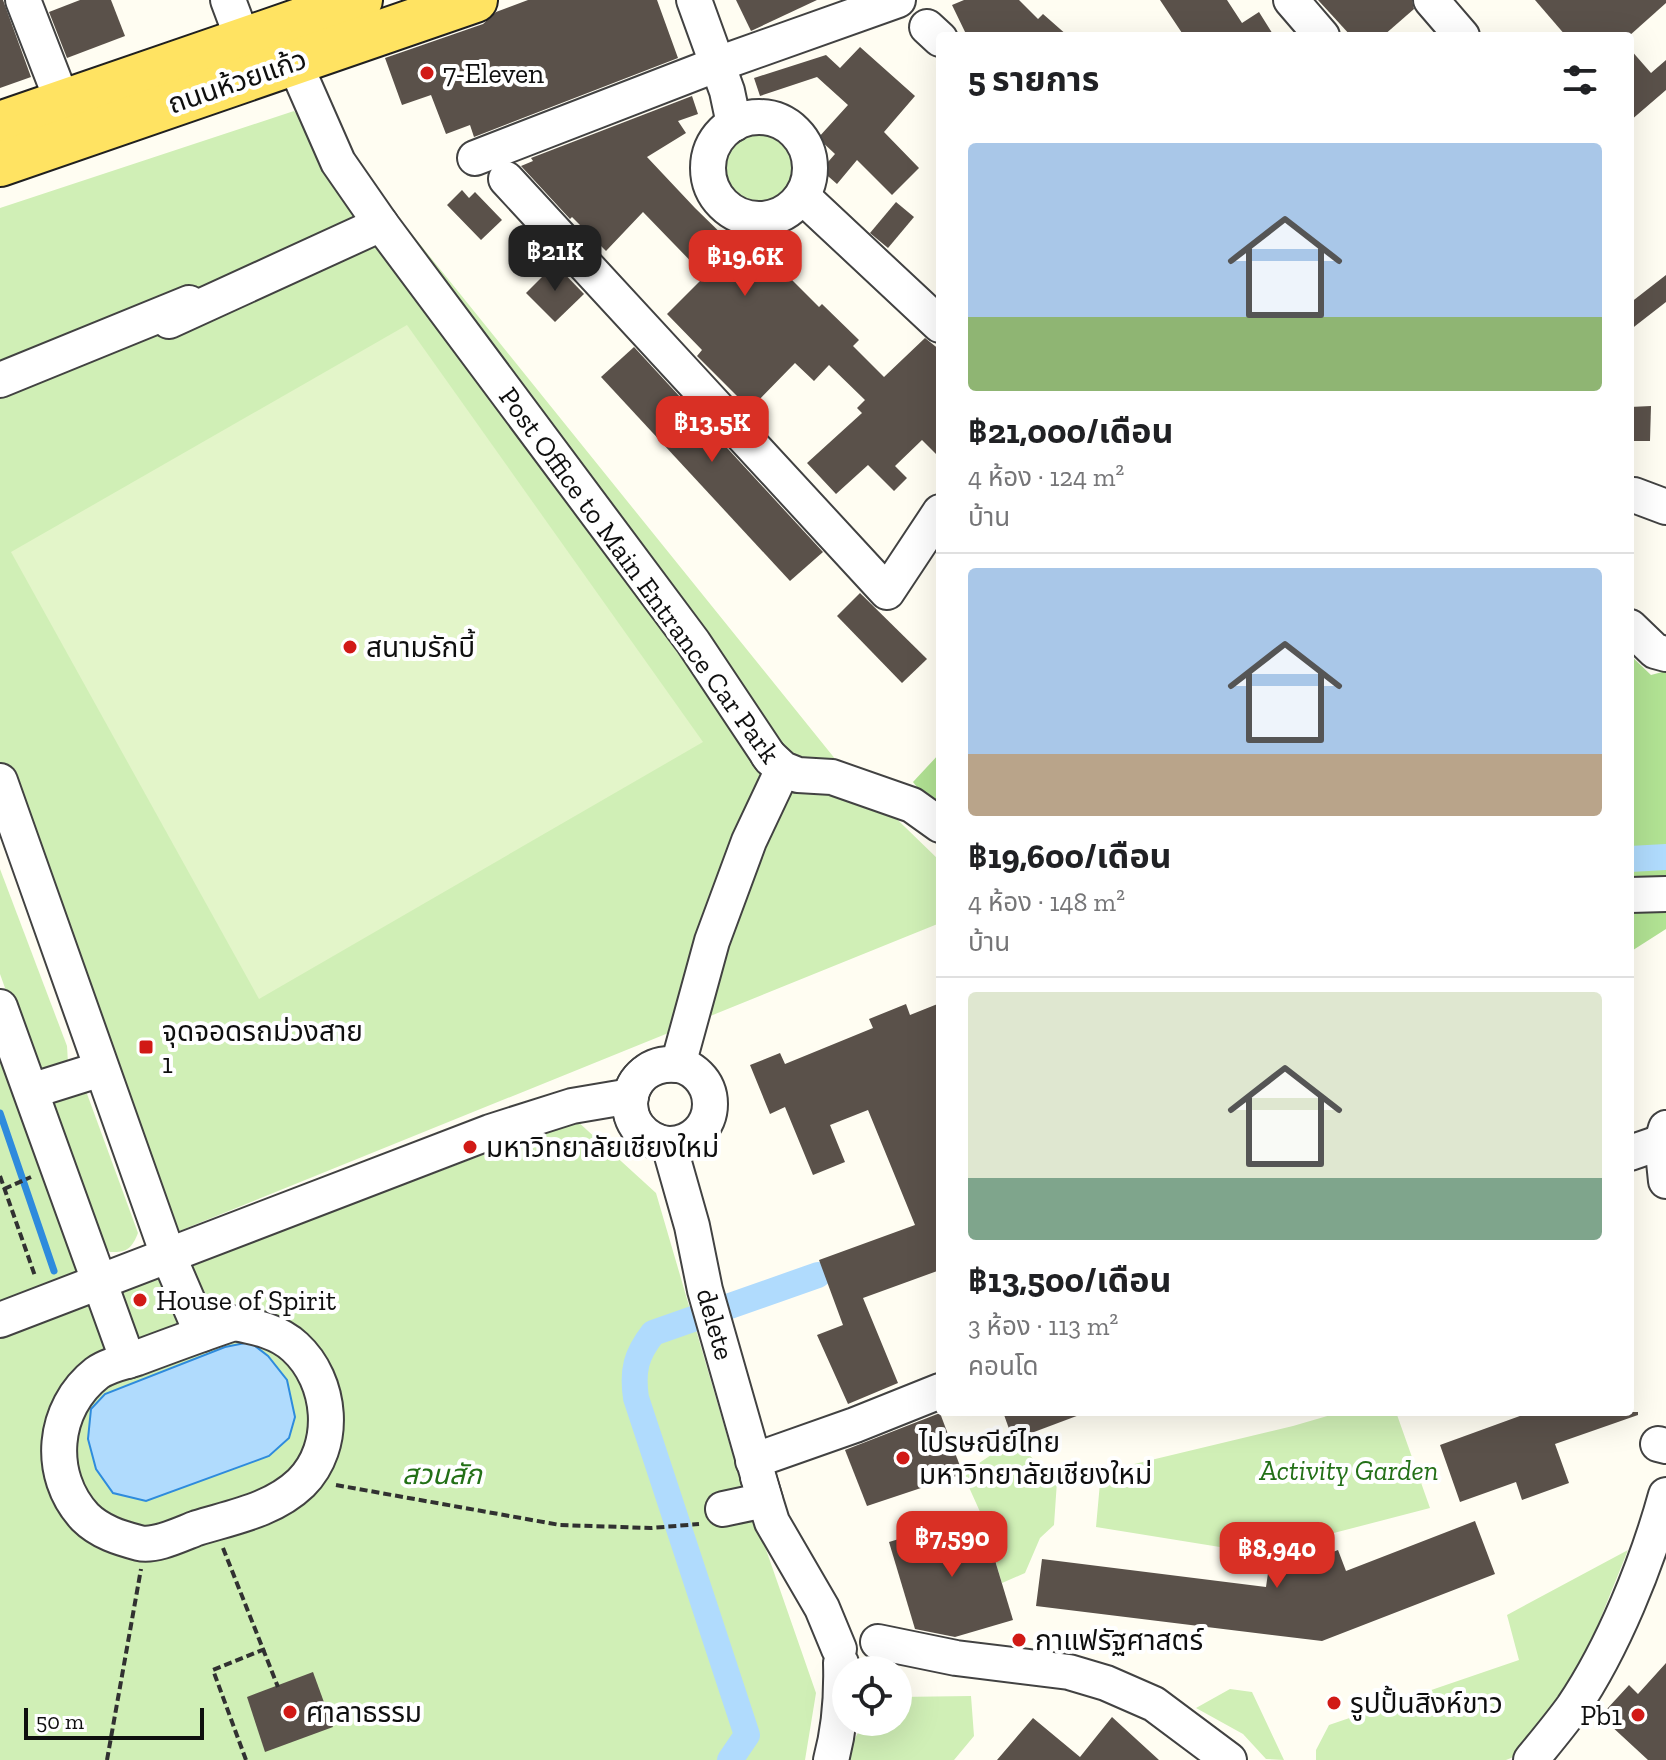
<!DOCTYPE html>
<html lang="th">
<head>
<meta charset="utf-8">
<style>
	:root { --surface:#fff; --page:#f2f2f2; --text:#202124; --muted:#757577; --line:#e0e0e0; --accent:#d93025 }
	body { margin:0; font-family:"Zilla Slab","Noto Sans Thai",serif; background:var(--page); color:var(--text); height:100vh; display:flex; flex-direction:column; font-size:30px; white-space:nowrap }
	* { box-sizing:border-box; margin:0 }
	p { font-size:26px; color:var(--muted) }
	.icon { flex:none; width:44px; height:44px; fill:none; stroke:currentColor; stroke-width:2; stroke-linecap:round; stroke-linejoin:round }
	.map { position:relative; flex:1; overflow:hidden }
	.panel { position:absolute; left:936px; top:32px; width:698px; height:1384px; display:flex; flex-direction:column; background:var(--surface); border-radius:8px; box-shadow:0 8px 32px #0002 }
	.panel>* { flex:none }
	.fabs { position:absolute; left:832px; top:1656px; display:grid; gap:16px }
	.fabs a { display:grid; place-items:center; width:80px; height:80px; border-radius:50%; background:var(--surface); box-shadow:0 8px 32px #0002; font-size:40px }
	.scale { position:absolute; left:24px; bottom:20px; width:180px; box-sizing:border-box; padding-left:8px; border:4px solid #0f0f0f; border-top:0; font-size:22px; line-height:28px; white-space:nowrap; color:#0f0f0f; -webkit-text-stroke:6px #fff; paint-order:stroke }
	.price { position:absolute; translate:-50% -68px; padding:0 18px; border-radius:16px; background:var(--accent); color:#fff; font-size:26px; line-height:52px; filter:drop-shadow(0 2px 4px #0008) }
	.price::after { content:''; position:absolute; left:50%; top:48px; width:24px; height:18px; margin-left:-12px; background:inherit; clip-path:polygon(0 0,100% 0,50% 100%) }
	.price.active { background:#222; color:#fff }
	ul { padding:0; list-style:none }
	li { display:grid; align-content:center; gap:16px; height:424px; padding:0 32px }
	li+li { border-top:2px solid var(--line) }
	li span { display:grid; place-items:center; height:248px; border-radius:8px; color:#555 }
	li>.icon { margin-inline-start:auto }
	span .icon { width:144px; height:144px; fill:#fffc; stroke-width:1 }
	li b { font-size:34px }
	h2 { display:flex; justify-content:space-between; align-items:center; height:96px; padding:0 32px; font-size:34px }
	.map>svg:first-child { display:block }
	.green { fill:#d0efb6 }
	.forest { fill:#b1e293 }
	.pitch { fill:#e3f5c9 }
	.water { fill:#b0dbfd; stroke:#2e8bdd; stroke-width:2 }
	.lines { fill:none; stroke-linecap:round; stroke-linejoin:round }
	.stream { stroke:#2e8bdd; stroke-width:7 }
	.canal { stroke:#b0dbfd; stroke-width:26 }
	.building { fill:#5a514a }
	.minor-casing { stroke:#424242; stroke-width:38 }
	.major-casing { stroke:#202020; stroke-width:48 }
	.path { stroke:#313131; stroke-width:4; stroke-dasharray:8 4; stroke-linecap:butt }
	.minor { stroke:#fff; stroke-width:34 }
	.major { stroke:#ffe362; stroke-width:44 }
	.poi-dot { fill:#d11a16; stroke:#fff; stroke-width:3 }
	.labels { text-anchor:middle; stroke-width:8; stroke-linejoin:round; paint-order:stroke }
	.poi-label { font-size:28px; fill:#0f0f0f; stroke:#fff; text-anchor:start }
	.street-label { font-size:28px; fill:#0f0f0f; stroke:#fff }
	.park-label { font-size:28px; font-style:italic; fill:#237017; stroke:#fff }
</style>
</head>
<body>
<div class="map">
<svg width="1666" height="1760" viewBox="0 0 1666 1760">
	<rect width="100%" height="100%" fill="#fffdf2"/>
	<g class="green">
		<path d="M 294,111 L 339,162 L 398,217 L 836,760 L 940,861 L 940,923 L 162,1238 L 0,779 L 0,208 Z"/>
		<circle cx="758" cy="168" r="37"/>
		<path d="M 0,869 L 67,1046 L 68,1063 L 42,1075 L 33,1066 L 0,974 Z"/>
		<path d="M 0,1053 L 79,1275 L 0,1306 Z"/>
		<path d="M 86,1091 L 138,1233 C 132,1248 127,1253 110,1252 L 101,1243 L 52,1102 Z"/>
		<path d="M 576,1120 L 656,1193 L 730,1446 L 816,1693 L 805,1760 L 0,1760 L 0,1337 Z"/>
		<path d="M 1341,1412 L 1396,1412 L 1430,1508 L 1257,1553 L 1096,1527 L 1101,1472 L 1293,1426 Z"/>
		<path d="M 1013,1440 L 1057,1481 L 1054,1525 L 1040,1538 L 1025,1573 L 1002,1583 L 981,1514 L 963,1474 Z"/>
		<path d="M 1628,1550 L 1581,1667 L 1516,1756 L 1506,1760 L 1316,1760 L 1316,1750 L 1329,1725 L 1519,1660 L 1507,1615 Z"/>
		<path d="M 1230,1689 L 1252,1692 L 1284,1760 L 1266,1759 L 1243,1734 L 1196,1708 Z"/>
		<path d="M 971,1696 L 974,1736 L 954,1760 L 843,1760 L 864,1722 L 898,1722 L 898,1697 Z"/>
	</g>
	<g class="forest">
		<path d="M 1630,655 L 1651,675 L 1666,671 L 1666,929 L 1630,952 Z"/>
		<path d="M 940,753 L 940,817 L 913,782 Z"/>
	</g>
	<path class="pitch" d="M 407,325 L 703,742 L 259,999 L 11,552 Z"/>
	<path class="water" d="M 250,1342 L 268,1356 L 287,1380 L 295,1417 L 289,1438 L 269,1456 L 146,1501 L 113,1493 L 96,1469 L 88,1439 L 91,1409 L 105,1394 L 225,1347 Z"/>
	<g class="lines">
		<path class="stream" d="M 0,1113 L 54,1271"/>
		<g class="canal">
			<path d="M 1630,859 L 1666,857"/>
			<path d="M 730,1760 L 747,1735 L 636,1398 C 632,1370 636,1355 653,1333 L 818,1275"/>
		</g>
	</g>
	<g class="building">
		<path d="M 0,0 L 3,0 L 31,77 L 0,88 Z"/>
		<path d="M 80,0 L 111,0 L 125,36 L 67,58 L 49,12 Z"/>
		<path d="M 528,0 L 657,0 L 678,58 L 474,137 L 470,125 L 446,134 L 431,95 L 402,105 L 385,58 L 483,24 L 496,12 Z"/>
		<path d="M 736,0 L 817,0 L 751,31 Z"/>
		<path d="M 964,0 L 1019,0 L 1038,19 L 1043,14 L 1068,36 L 967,36 L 952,5 Z"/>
		<path d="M 1160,0 L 1227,0 L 1242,23 L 1259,12 L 1274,36 L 1184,36 Z"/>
		<path d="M 1318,0 L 1412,0 L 1414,9 L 1383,36 L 1351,36 Z"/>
		<path d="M 1535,0 L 1666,0 L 1666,3 L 1629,36 L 1566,36 Z"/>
		<path d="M 860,47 L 915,96 L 884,132 L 919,168 L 892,195 L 857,160 L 837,184 L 821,170 L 835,154 L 818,138 L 848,105 L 817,77 L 760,96 L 754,78 L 826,55 L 840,68 Z"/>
		<path d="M 1630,49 L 1651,73 L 1666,60 L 1666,90 L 1630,121 Z"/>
		<path d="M 692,96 L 698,114 L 678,121 L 686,133 L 647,157 L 695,208 L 736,248 L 757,227 L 770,240 L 766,245 L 772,250 L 767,255 L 819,307 L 822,304 L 859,340 L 853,346 L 884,377 L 925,338 L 940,350 L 940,458 L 922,440 L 895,466 L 907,478 L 894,491 L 868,465 L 836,494 L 807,463 L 862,413 L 857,408 L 865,400 L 829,365 L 814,381 L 795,363 L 750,409 L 697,356 L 702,350 L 667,314 L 705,276 L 643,212 L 606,251 L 572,217 L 570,219 L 521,166 L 533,161 L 531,158 Z"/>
		<path d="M 462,190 L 469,198 L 475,192 L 502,220 L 481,240 L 447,205 Z"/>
		<path d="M 896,202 L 914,217 L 888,248 L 870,233 Z"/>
		<path d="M 555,264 L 584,294 L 555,322 L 526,293 Z"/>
		<path d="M 1666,275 L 1666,302 L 1630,330 L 1630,303 Z"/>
		<path d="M 634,347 L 823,552 L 790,581 L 601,377 Z"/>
		<path d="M 1651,406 L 1650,441 L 1630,441 L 1630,407 Z"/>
		<path d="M 860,593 L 927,659 L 902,683 L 837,616 Z"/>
		<path d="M 940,1003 L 940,1270 L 863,1298 L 898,1383 L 848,1404 L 817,1335 L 843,1325 L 819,1260 L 915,1225 L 868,1110 L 830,1125 L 845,1162 L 813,1175 L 785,1107 L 770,1114 L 750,1065 L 780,1053 L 785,1064 L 873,1028 L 869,1019 L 906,1004 L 910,1015 Z"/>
		<path d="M 1003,1412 L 1082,1412 L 1082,1414 L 1013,1440 Z"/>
		<path d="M 1531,1412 L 1638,1412 L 1638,1415 L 1555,1444 L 1569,1483 L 1522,1500 L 1516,1482 L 1460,1502 L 1440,1445 Z"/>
		<path d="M 940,1413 L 963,1474 L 867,1506 L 845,1450 Z"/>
		<path d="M 981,1514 L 1013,1620 L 955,1637 L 915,1629 L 889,1542 Z"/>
		<path d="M 1475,1521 L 1495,1574 L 1322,1641 L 1036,1606 L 1042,1559 L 1266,1587 L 1270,1559 L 1304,1563 L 1338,1550 L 1346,1571 Z"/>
		<path d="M 1666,1663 L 1666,1760 L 1648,1760 L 1609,1724 L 1615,1719 L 1606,1710 L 1629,1685 L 1638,1694 Z"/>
		<path d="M 313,1672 L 333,1727 L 265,1752 L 247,1697 Z"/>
		<path d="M 1112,1717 L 1159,1760 L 997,1760 L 1033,1718 L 1080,1757 Z"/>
	</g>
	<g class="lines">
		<g class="minor-casing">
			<g id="minor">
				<path d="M 23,0 L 63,103"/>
				<path d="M 228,0 L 243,40"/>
				<path d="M 694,0 L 727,91 L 734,124"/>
				<path d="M 1291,0 L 1322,36"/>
				<path d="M 1431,0 L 1462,36"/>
				<path d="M 927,27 L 940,39"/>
				<path d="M 294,62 L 338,162 L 381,224"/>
				<circle cx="759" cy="168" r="51"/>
				<path d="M 475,158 L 718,64 L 898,0"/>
				<path d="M 506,179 L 887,592 L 940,512"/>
				<path d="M 802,196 L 940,325"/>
				<path d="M 169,321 L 381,224 L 693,642 L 771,759 L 783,769 L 749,841 L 712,941 L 678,1065 C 621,1059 611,1134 669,1145 L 692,1226 L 705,1290 L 765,1500 L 723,1509"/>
				<path d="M 0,380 L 189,303"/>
				<path d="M 1634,495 L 1666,507"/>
				<path d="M 1630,627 L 1655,651 L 1666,654"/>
				<path d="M 768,755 L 783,769 L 798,775 L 832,777 L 912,805 L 940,825"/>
				<path d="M 0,781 L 168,1255 L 202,1334"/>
				<path d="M 1630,895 L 1666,894"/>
				<path d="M 0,1007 L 128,1361"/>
				<circle cx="670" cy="1104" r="40"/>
				<path d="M 31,1091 L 101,1069"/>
				<path d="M 1666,1128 L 1662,1142 L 1666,1181"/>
				<path d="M 1630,1153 L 1662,1142"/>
				<path d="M 0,1320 L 490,1132 L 572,1106 L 631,1096"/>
				<path d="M 234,1323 C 255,1327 278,1331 295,1347 C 332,1381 338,1446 301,1483 C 273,1510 233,1517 197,1528 C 181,1534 155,1547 139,1543 C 120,1538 100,1532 85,1517 C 46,1475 52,1408 97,1373 C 108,1365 124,1362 137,1358 C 169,1346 201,1334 234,1323 Z"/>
				<path d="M 1658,1444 L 1666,1446"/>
				<path d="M 753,1461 L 855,1425 L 940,1391"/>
				<path d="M 758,1477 L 772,1522 L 822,1608 L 839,1649"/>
				<path d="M 878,1642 L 956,1658 L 1069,1672 L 1106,1683 L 1154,1704 L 1229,1760"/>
				<path d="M 831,1760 C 840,1727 842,1697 841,1663"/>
				<path d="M 1531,1760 C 1545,1743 1560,1725 1573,1707 C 1613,1648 1647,1564 1666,1495"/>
			</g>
		</g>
		<g class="major-casing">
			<g id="major">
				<path d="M 0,124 L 360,0"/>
				<path d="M 0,164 L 475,0"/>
			</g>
		</g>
		<g class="path">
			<path d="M 695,1136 C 711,1118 713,1100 701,1079"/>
			<path d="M 0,1176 L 35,1276"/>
			<path d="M 4,1189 L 31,1177"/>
			<path d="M 336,1485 L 560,1525 L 651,1528 L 699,1524"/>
			<path d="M 223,1548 L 278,1687"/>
			<path d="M 107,1760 L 141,1569"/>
			<path d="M 246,1760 L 213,1670 L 265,1649"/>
		</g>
		<use href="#minor" class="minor"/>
		<use href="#major" class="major"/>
	</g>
	<g class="poi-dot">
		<circle cx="427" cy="73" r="8"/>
		<circle cx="350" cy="647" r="8"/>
		<rect x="138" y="1039" width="16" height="16" rx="4"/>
		<circle cx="470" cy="1147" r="8"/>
		<circle cx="140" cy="1300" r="8"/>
		<circle cx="903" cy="1458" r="8"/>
		<circle cx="1019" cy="1640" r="8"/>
		<circle cx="1334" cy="1703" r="8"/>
		<circle cx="290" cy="1712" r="8"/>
		<circle cx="1638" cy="1715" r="8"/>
	</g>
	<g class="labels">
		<g class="poi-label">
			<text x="443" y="83">7-Eleven</text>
			<text x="366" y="657">สนามรักบี้</text>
			<text x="162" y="1041">จุดจอดรถม่วงสาย<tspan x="162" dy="32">1</tspan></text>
			<text x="486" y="1157">มหาวิทยาลัยเชียงใหม่</text>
			<text x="156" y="1310">House of Spirit</text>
			<text x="919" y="1452">ไปรษณีย์ไทย<tspan x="919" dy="32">มหาวิทยาลัยเชียงใหม่</tspan></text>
			<text x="1035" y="1650">กาแฟรัฐศาสตร์</text>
			<text x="1350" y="1713">รูปปั้นสิงห์ขาว</text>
			<text x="306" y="1722">ศาลาธรรม</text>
			<text x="1622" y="1725" text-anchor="end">Pb1</text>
		</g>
		<g class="street-label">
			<text transform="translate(237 81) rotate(-19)" y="10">ถนนห้วยแก้ว</text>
			<text transform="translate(640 575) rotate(54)" y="10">Post Office to Main Entrance Car Park</text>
			<text transform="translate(716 1324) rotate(74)" y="10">delete</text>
		</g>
		<g class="park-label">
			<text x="1349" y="1480">Activity Garden</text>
			<text x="442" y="1484">สวนสัก</text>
		</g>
	</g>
</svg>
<div class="fabs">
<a><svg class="icon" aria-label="locate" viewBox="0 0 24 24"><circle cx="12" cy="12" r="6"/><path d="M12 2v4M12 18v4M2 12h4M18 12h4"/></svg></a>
</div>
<div class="scale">50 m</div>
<b class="price active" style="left:555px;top:293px">฿21K</b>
<b class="price" style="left:745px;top:298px">฿19.6K</b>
<b class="price" style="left:712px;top:464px">฿13.5K</b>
<b class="price" style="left:952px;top:1579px">฿7,590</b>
<b class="price" style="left:1277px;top:1590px">฿8,940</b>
<section class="panel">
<h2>5 รายการ<svg class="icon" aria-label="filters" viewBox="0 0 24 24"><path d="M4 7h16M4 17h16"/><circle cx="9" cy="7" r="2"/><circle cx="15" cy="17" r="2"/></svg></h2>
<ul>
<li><span style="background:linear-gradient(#a9c7e8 70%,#8fb573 0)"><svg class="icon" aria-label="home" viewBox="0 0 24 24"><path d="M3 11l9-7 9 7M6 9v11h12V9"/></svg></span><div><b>฿21,000/เดือน</b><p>4 ห้อง · 124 m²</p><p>บ้าน</p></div></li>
<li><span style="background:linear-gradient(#a9c7e8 75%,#b9a48a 0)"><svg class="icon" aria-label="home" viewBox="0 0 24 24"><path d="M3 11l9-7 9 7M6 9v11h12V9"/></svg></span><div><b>฿19,600/เดือน</b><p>4 ห้อง · 148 m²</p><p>บ้าน</p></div></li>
<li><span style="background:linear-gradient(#dfe7d0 75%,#7fa58c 0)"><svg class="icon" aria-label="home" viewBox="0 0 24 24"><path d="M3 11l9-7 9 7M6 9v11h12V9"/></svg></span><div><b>฿13,500/เดือน</b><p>3 ห้อง · 113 m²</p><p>คอนโด</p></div></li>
</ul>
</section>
</div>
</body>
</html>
